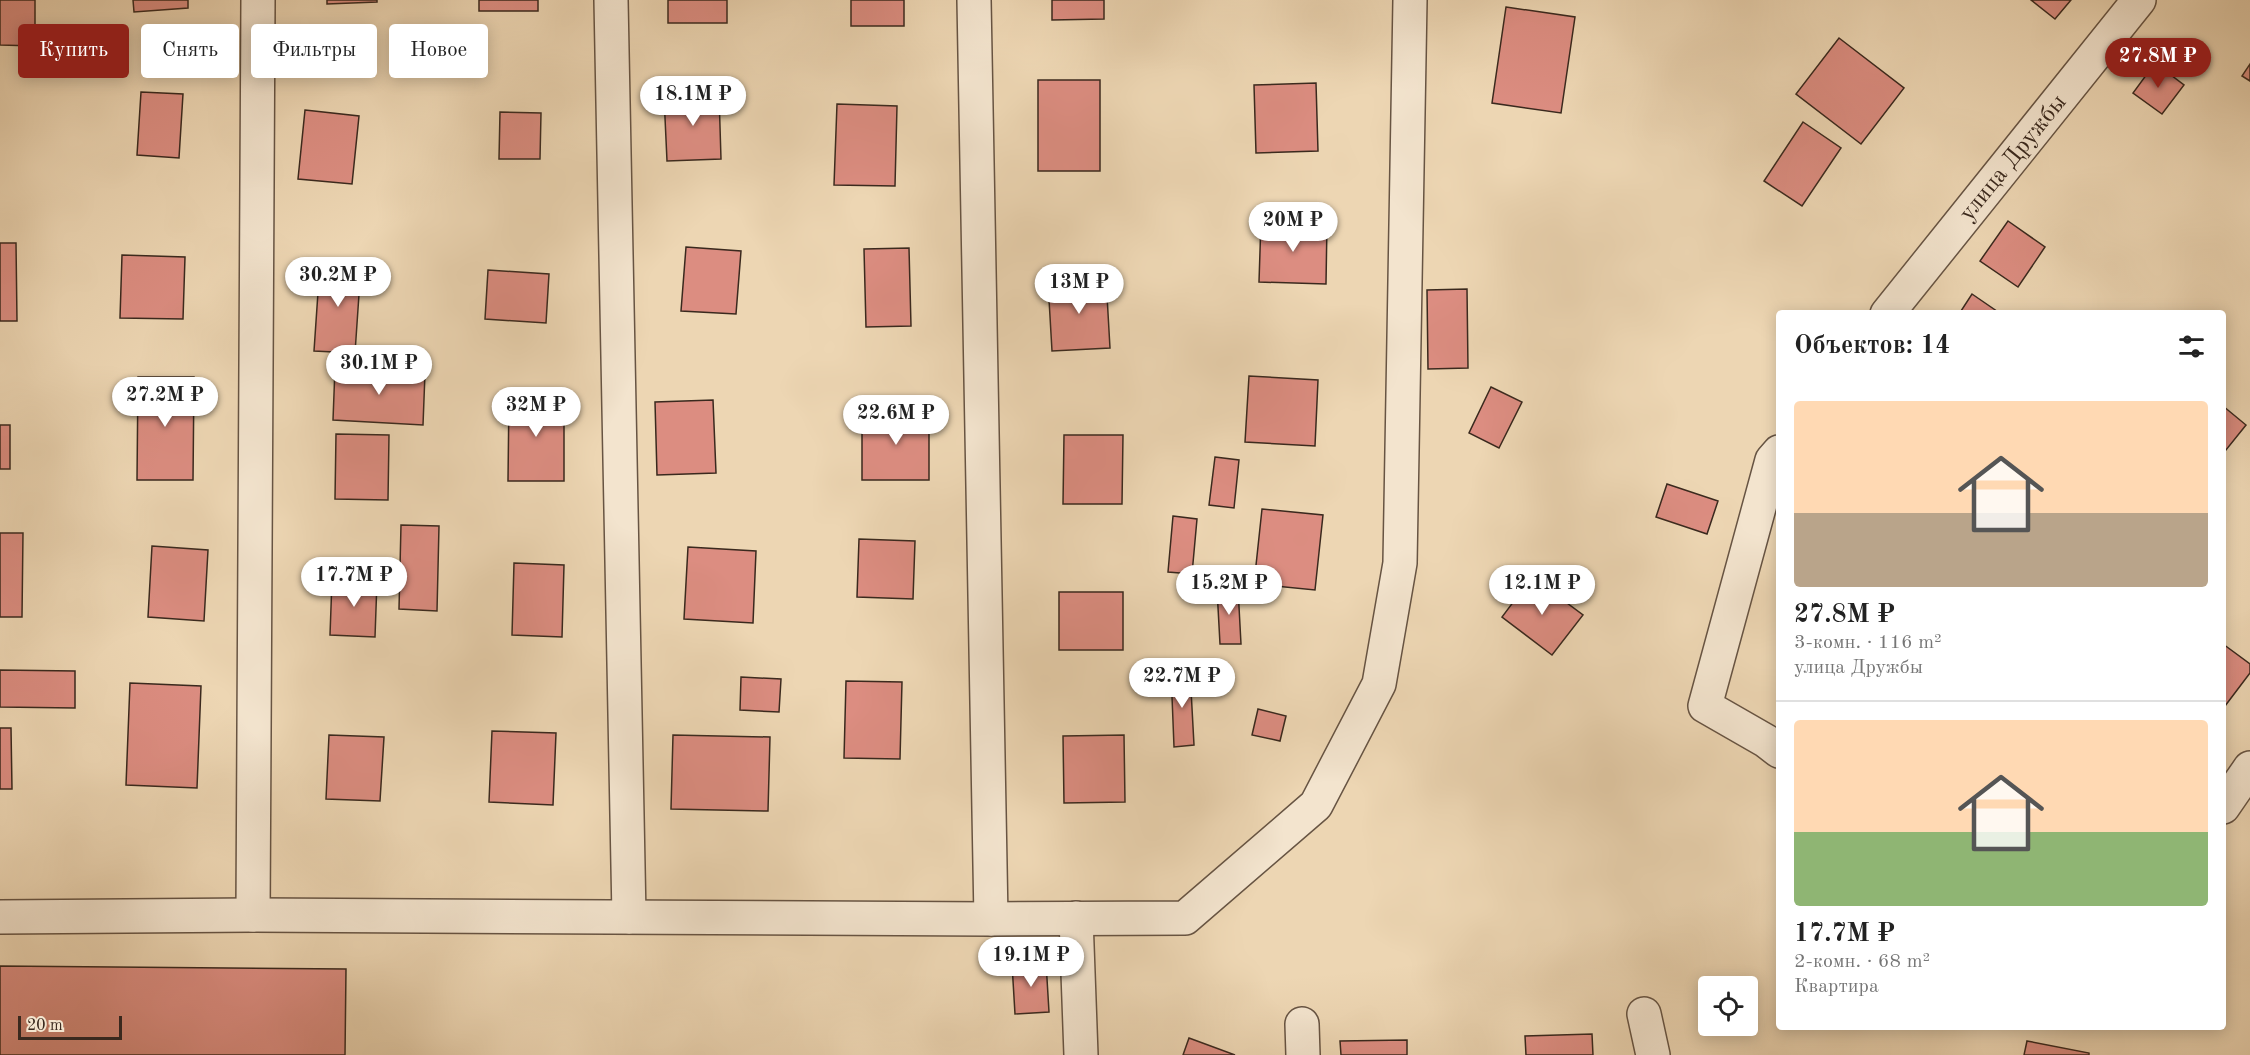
<!DOCTYPE html>
<html lang="ru">
<head>
<meta charset="utf-8">
<style>
	:root { --surface:#fff; --page:#f2f2f2; --text:#222; --muted:#767676; --line:#e0e0e0; --accent:#8f2418 }
	body { margin:0; font-family:"Old Standard TT",serif; background:var(--page); color:var(--text); height:100vh; display:flex; flex-direction:column; font-size:22px; white-space:nowrap }
	* { box-sizing:border-box; margin:0 }
	p { font-size:20px; color:var(--muted) }
	.icon { flex:none; width:33px; height:33px; fill:none; stroke:currentColor; stroke-width:2; stroke-linecap:round; stroke-linejoin:round }
	.map { position:relative; flex:1; overflow:hidden }
	.panel { position:absolute; left:1776px; top:310px; width:450px; height:720px; display:flex; flex-direction:column; background:var(--surface); border-radius:6px; box-shadow:0 3px 15px #0003 }
	.panel>* { flex:none }
	.top-card { position:absolute; left:18px; top:24px; width:570px; height:54px; display:flex; gap:12px }
	.controls { position:absolute; left:1698px; top:976px; display:grid; gap:12px }
	.controls a { display:grid; place-items:center; width:60px; height:60px; border-radius:6px; background:var(--surface); box-shadow:0 3px 15px #0003; font-size:30px }
	.scale { position:absolute; left:18px; bottom:15px; width:104px; box-sizing:border-box; padding-left:6px; border:3px solid #3a291e; border-top:0; font-size:16px; line-height:21px; white-space:nowrap; color:#3a291e; -webkit-text-stroke:4px #f3e4ce; paint-order:stroke }
	.price { position:absolute; translate:-50% -51px; padding:0 14px; border-radius:21px; background:#fff; color:#222; font-size:20px; line-height:39px; filter:drop-shadow(0 2px 3px #0008) }
	.price::after { content:''; position:absolute; left:50%; top:36px; width:18px; height:14px; margin-left:-9px; background:inherit; clip-path:polygon(0 0,100% 0,50% 100%) }
	.price.active { background:var(--accent); color:#fff }
	ul { padding:0; list-style:none }
	li { display:grid; align-content:center; gap:12px; height:318px; padding:0 18px }
	li+li { border-top:2px solid var(--line) }
	li span { display:grid; place-items:center; height:186px; border-radius:6px; color:#555 }
	li>.icon { margin-inline-start:auto }
	span .icon { width:108px; height:108px; fill:#fffc; stroke-width:1 }
	li b { font-size:26px }
	h2 { display:flex; justify-content:space-between; align-items:center; height:72px; padding:0 18px; font-size:26px }
	.chip { padding:0 21px; border-radius:6px; background:var(--surface); box-shadow:0 3px 15px #0003; font-size:21px; line-height:54px }
	.chip.active { background:var(--accent); color:#fff }
	.map>svg:first-child { display:block }
	.building { fill:#dc8d81; stroke:#3a291e; stroke-width:1.5 }
	.lines { fill:none; stroke-linecap:round; stroke-linejoin:round }
	.minor-casing { stroke:#675443; stroke-width:36 }
	.minor { stroke:#f3e4ce; stroke-width:33 }
	.labels { text-anchor:middle; stroke-width:4.5; stroke-linejoin:round; paint-order:stroke }
	.street-label { font-size:24px; fill:#3a291e; stroke:#f3e4ce }
</style>
</head>
<body>
<div class="map">
<svg width="2250" height="1055" viewBox="0 0 2250 1055">
	<rect width="100%" height="100%" fill="#edd6b3"/>
	<filter id="stains"><feTurbulence type="fractalNoise" baseFrequency=".00333" numOctaves="4"/><feColorMatrix values="0 0 0 0 .2 0 0 0 0 .09 0 0 0 0 .02 0 0 0 .5 -.17"/></filter>
	<radialGradient id="worn" r=".72"><stop offset=".6" stop-color="#630" stop-opacity="0"/><stop offset="1" stop-color="#630" stop-opacity=".3"/></radialGradient>
	<g class="building">
		<path d="M 0,0 L 35,0 L 35,46 L 0,45 Z"/>
		<path d="M 133,0 L 188,0 L 188,8 L 134,12 Z"/>
		<path d="M 327,0 L 377,0 L 377,2 L 327,4 Z"/>
		<rect x="479" y="0" width="59" height="11"/>
		<rect x="668" y="0" width="59" height="23"/>
		<rect x="851" y="0" width="53" height="26"/>
		<path d="M 1052,0 L 1104,0 L 1104,19 L 1052,20 Z"/>
		<path d="M 2031,0 L 2071,0 L 2055,19 Z"/>
		<path d="M 1506,7 L 1575,17 L 1561,113 L 1492,103 Z"/>
		<path d="M 1839,38 L 1904,88 L 1861,144 L 1796,94 Z"/>
		<path d="M 2155,63 L 2184,85 L 2162,114 L 2133,93 Z"/>
		<path d="M 2250,64 L 2250,81 L 2242,76 Z"/>
		<rect x="1038" y="80" width="62" height="91"/>
		<path d="M 1316,83 L 1318,151 L 1256,153 L 1254,85 Z"/>
		<path d="M 141,92 L 183,94 L 179,158 L 137,155 Z"/>
		<path d="M 719,94 L 721,159 L 667,161 L 664,96 Z"/>
		<path d="M 837,104 L 897,106 L 895,186 L 834,185 Z"/>
		<path d="M 305,110 L 359,116 L 352,184 L 298,179 Z"/>
		<path d="M 500,112 L 541,113 L 540,159 L 499,159 Z"/>
		<path d="M 1803,122 L 1841,148 L 1802,206 L 1764,181 Z"/>
		<path d="M 1261,221 L 1327,223 L 1326,284 L 1259,282 Z"/>
		<path d="M 2008,221 L 2045,247 L 2018,287 L 1980,261 Z"/>
		<path d="M 0,243 L 16,243 L 17,321 L 0,321 Z"/>
		<path d="M 686,247 L 741,251 L 736,314 L 681,311 Z"/>
		<path d="M 909,248 L 911,326 L 866,327 L 864,249 Z"/>
		<path d="M 122,255 L 185,257 L 183,319 L 120,318 Z"/>
		<path d="M 320,263 L 361,265 L 355,353 L 314,351 Z"/>
		<path d="M 488,270 L 549,274 L 546,323 L 485,319 Z"/>
		<path d="M 1106,278 L 1110,348 L 1052,351 L 1048,282 Z"/>
		<path d="M 1467,289 L 1468,368 L 1428,369 L 1427,290 Z"/>
		<path d="M 1972,294 L 2001,314 L 1959,314 Z"/>
		<path d="M 335,368 L 425,373 L 423,425 L 333,420 Z"/>
		<path d="M 1249,376 L 1318,380 L 1315,446 L 1245,442 Z"/>
		<path d="M 138,377 L 194,377 L 193,480 L 137,480 Z"/>
		<path d="M 1491,387 L 1522,402 L 1499,448 L 1469,433 Z"/>
		<path d="M 509,395 L 564,396 L 564,481 L 508,481 Z"/>
		<path d="M 713,400 L 716,473 L 657,475 L 655,402 Z"/>
		<path d="M 2223,406 L 2246,425 L 2226,450 L 2223,447 Z"/>
		<rect x="862" y="412" width="67" height="68"/>
		<rect x="0" y="425" width="10" height="44"/>
		<path d="M 336,434 L 389,435 L 388,500 L 335,499 Z"/>
		<path d="M 1064,435 L 1123,435 L 1122,504 L 1063,504 Z"/>
		<path d="M 1215,457 L 1239,460 L 1234,508 L 1209,505 Z"/>
		<path d="M 1667,484 L 1718,501 L 1707,534 L 1656,517 Z"/>
		<path d="M 1262,509 L 1323,515 L 1315,590 L 1254,584 Z"/>
		<path d="M 1173,516 L 1197,519 L 1192,574 L 1168,572 Z"/>
		<path d="M 401,525 L 439,526 L 437,611 L 399,609 Z"/>
		<path d="M 0,533 L 23,533 L 22,617 L 0,617 Z"/>
		<path d="M 859,539 L 915,541 L 913,599 L 857,597 Z"/>
		<path d="M 152,546 L 208,550 L 204,621 L 148,617 Z"/>
		<path d="M 688,547 L 756,551 L 753,623 L 684,619 Z"/>
		<path d="M 514,563 L 564,565 L 562,637 L 512,635 Z"/>
		<path d="M 1532,577 L 1583,615 L 1552,655 L 1502,617 Z"/>
		<path d="M 332,580 L 377,581 L 375,637 L 330,635 Z"/>
		<path d="M 1238,588 L 1241,644 L 1220,644 L 1217,589 Z"/>
		<rect x="1059" y="592" width="64" height="58"/>
		<path d="M 2223,644 L 2250,664 L 2250,673 L 2225,706 L 2223,705 Z"/>
		<path d="M 0,670 L 75,671 L 75,708 L 0,707 Z"/>
		<path d="M 1171,671 L 1190,671 L 1194,745 L 1174,747 Z"/>
		<path d="M 741,677 L 781,679 L 779,712 L 740,710 Z"/>
		<path d="M 846,681 L 902,682 L 900,759 L 844,758 Z"/>
		<path d="M 130,683 L 201,686 L 197,788 L 126,785 Z"/>
		<path d="M 1258,709 L 1286,716 L 1280,741 L 1252,735 Z"/>
		<path d="M 0,728 L 11,728 L 12,789 L 0,789 Z"/>
		<path d="M 492,731 L 556,733 L 553,805 L 489,802 Z"/>
		<path d="M 329,735 L 384,737 L 380,801 L 326,799 Z"/>
		<path d="M 673,735 L 770,737 L 768,811 L 671,809 Z"/>
		<path d="M 1124,735 L 1125,802 L 1064,803 L 1063,736 Z"/>
		<path d="M 1046,962 L 1049,1012 L 1015,1014 L 1012,964 Z"/>
		<path d="M 0,966 L 346,969 L 345,1055 L 0,1055 Z"/>
		<path d="M 1592,1034 L 1593,1055 L 1526,1055 L 1525,1036 Z"/>
		<path d="M 1189,1038 L 1235,1055 L 1183,1055 Z"/>
		<path d="M 1407,1040 L 1407,1055 L 1341,1055 L 1340,1041 Z"/>
		<path d="M 2027,1041 L 2089,1053 L 2089,1055 L 2024,1055 Z"/>
	</g>
	<g class="lines">
		<g class="minor-casing">
			<g id="minor">
				<path d="M 611,0 L 629,917"/>
				<path d="M 974,0 L 991,919"/>
				<path d="M 1887,314 L 2139,0"/>
				<path d="M 1779,452 L 1772,460 L 1705,706 L 1766,741 L 1779,751"/>
				<path d="M 2223,807 L 2250,768"/>
				<path d="M 253,915 L 258,0"/>
				<path d="M 0,917 L 253,915 L 991,919 L 1185,918 L 1316,805 L 1379,684 L 1400,563 L 1410,0"/>
				<path d="M 1076,918 L 1081,1055"/>
				<path d="M 1644,1014 L 1653,1055"/>
				<path d="M 1302,1024 L 1303,1055"/>
			</g>
		</g>
		<use href="#minor" class="minor"/>
	</g>
	<g class="labels">
		<g class="street-label">
			<text transform="translate(2012 157) rotate(-51)" y="8">улица Дружбы</text>
		</g>
	</g>
	<rect width="100%" height="100%" filter="url(#stains)"/>
	<rect width="100%" height="100%" fill="url(#worn)"/>
</svg>
<div class="controls">
<a><svg class="icon" aria-label="locate" viewBox="0 0 24 24"><circle cx="12" cy="12" r="6"/><path d="M12 2v4M12 18v4M2 12h4M18 12h4"/></svg></a>
</div>
<div class="scale">20 m</div>
<b class="price active" style="left:2158px;top:89px">27.8M ₽</b>
<b class="price" style="left:693px;top:127px">18.1M ₽</b>
<b class="price" style="left:1293px;top:253px">20M ₽</b>
<b class="price" style="left:338px;top:308px">30.2M ₽</b>
<b class="price" style="left:1079px;top:315px">13M ₽</b>
<b class="price" style="left:379px;top:396px">30.1M ₽</b>
<b class="price" style="left:165px;top:428px">27.2M ₽</b>
<b class="price" style="left:536px;top:438px">32M ₽</b>
<b class="price" style="left:896px;top:446px">22.6M ₽</b>
<b class="price" style="left:354px;top:608px">17.7M ₽</b>
<b class="price" style="left:1229px;top:616px">15.2M ₽</b>
<b class="price" style="left:1542px;top:616px">12.1M ₽</b>
<b class="price" style="left:1182px;top:709px">22.7M ₽</b>
<b class="price" style="left:1031px;top:988px">19.1M ₽</b>
<div class="top-card">
<a class="chip active">Купить</a>
<a class="chip">Снять</a>
<a class="chip">Фильтры</a>
<a class="chip">Новое</a>
</div>
<section class="panel">
<h2>Объектов: 14<svg class="icon" aria-label="filters" viewBox="0 0 24 24"><path d="M4 7h16M4 17h16"/><circle cx="9" cy="7" r="2"/><circle cx="15" cy="17" r="2"/></svg></h2>
<ul>
<li><span style="background:linear-gradient(#ffd9b3 60%,#b9a48a 0)"><svg class="icon" aria-label="home" viewBox="0 0 24 24"><path d="M3 11l9-7 9 7M6 9v11h12V9"/></svg></span><div><b>27.8M ₽</b><p>3-комн. · 116 m²</p><p>улица Дружбы</p></div></li>
<li><span style="background:linear-gradient(#ffd9b3 60%,#8fb573 0)"><svg class="icon" aria-label="home" viewBox="0 0 24 24"><path d="M3 11l9-7 9 7M6 9v11h12V9"/></svg></span><div><b>17.7M ₽</b><p>2-комн. · 68 m²</p><p>Квартира</p></div></li>
</ul>
</section>
</div>
</body>
</html>
